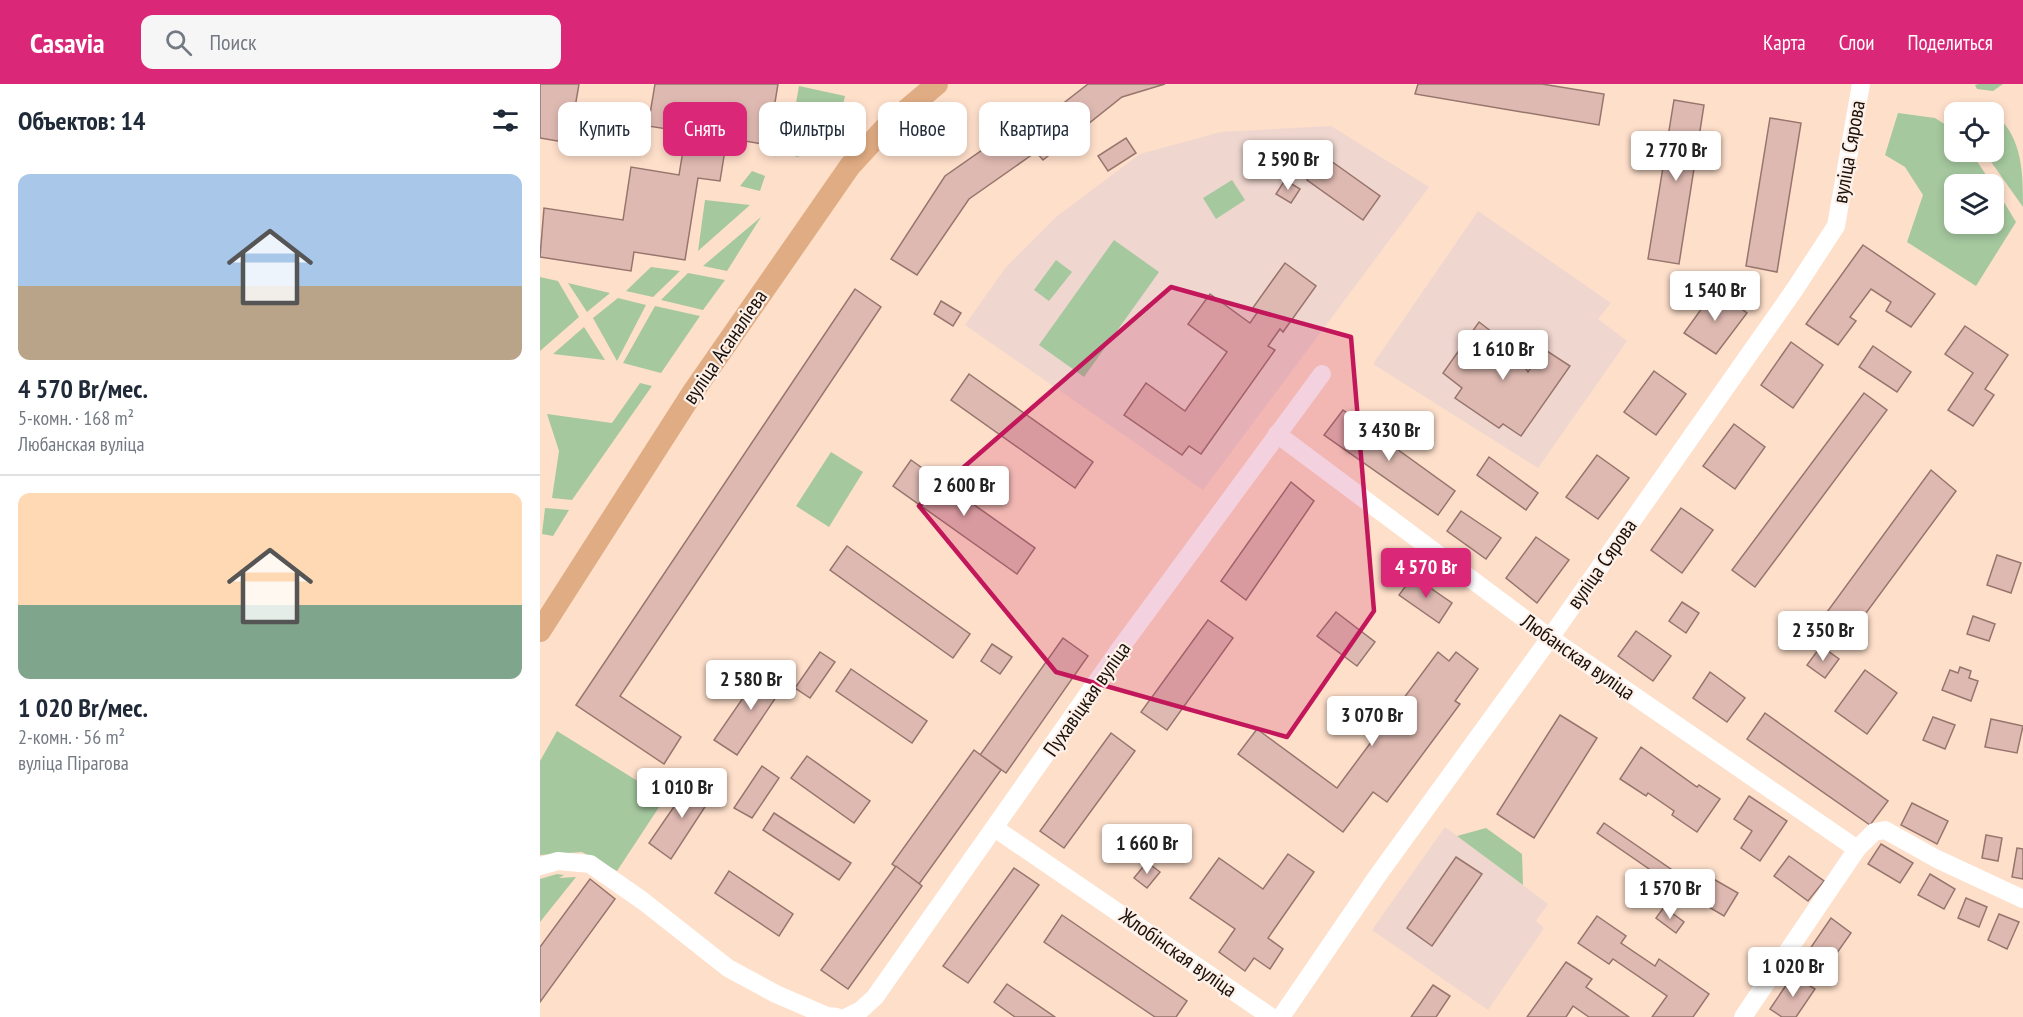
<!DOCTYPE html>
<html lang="ru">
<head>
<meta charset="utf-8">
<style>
	:root { --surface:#fff; --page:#f6f6f7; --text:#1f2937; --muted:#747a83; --line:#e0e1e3; --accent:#db2777 }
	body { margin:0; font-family:"PT Sans Narrow",sans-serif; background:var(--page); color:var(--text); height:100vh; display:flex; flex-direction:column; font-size:22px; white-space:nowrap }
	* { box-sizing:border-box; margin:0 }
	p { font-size:20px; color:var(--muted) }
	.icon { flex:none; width:33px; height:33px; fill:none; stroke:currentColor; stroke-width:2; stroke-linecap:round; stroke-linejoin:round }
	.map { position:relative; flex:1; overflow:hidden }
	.side { display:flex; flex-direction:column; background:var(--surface); width:540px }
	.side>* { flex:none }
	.hud { position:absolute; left:18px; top:18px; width:570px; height:54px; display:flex; gap:12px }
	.tools { position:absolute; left:1404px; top:18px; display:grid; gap:12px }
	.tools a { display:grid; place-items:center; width:60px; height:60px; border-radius:12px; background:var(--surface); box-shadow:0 3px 9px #0003; font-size:30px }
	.price { position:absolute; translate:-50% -51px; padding:0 14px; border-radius:6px; background:#fff; color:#222; font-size:20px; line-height:39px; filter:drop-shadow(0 2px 3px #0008) }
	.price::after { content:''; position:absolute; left:50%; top:36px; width:18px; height:14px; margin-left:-9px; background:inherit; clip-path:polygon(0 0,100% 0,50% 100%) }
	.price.current { background:var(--accent); color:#fff }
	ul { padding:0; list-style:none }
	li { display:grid; align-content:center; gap:12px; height:318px; padding:0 18px }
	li+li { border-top:2px solid var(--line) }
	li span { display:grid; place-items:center; height:186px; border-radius:12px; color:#555 }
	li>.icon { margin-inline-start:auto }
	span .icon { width:108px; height:108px; fill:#fffc; stroke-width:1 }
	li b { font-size:26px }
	h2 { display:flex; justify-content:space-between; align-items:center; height:72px; padding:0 18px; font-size:26px }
	.chip { padding:0 21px; border-radius:12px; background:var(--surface); box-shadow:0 3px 9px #0003; font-size:21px; line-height:54px }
	.chip.current { background:var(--accent); color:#fff }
	header { display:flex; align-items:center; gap:36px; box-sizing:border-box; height:84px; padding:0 30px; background:var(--accent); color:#fff }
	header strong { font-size:28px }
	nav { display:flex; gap:33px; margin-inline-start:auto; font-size:21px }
	.search { width:420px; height:54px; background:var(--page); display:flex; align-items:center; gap:15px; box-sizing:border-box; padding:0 21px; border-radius:12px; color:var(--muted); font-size:22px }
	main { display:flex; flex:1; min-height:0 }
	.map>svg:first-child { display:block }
	.education { fill:#efd6cf }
	.green { fill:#a5c89f }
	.building { fill:#deb9b1; stroke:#97756d; stroke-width:1.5 }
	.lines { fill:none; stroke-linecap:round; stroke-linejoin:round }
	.minor { stroke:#fff; stroke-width:18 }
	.major { stroke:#e0ac83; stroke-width:22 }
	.marked { fill:#c2185b; fill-opacity:0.2; stroke:#c2185b; stroke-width:4.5; stroke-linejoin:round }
	.labels { text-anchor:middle; stroke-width:4.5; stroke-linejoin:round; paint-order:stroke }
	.street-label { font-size:21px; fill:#1a1009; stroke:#fdf0e8 }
</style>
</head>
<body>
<header>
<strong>Casavia</strong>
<div class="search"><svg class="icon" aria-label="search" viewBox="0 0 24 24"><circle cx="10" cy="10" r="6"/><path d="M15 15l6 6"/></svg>Поиск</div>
<nav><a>Карта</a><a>Слои</a><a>Поделиться</a></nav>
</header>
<main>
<section class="side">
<h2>Объектов: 14<svg class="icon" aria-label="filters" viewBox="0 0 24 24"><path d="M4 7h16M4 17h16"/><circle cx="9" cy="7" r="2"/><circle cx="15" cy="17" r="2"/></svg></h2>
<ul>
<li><span style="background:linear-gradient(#a9c7e8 60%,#b9a48a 0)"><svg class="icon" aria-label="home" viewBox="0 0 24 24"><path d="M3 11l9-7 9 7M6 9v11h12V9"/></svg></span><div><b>4 570 Br/мес.</b><p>5-комн. · 168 m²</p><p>Любанская вуліца</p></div></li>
<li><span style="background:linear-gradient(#ffd9b3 60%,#7fa58c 0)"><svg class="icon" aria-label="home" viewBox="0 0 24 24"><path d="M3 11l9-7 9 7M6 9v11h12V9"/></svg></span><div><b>1 020 Br/мес.</b><p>2-комн. · 56 m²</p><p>вуліца Пірагова</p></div></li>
</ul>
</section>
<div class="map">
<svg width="1483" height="933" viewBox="0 0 1483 933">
	<rect width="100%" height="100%" fill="#fedfca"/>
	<g class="education">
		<path d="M 791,42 L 889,103 L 663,406 L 425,241 L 466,183 L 516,133 L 600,70 L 681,48 Z"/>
		<path d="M 938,127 L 1071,219 L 1058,235 L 1087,257 L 998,384 L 833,280 Z"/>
		<path d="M 905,743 L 1008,820 L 996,837 L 1004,844 L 948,926 L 832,846 Z"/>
	</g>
	<g class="green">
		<path d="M 1439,0 L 1463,0 L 1453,7 L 1437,5 L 1435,1 Z"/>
		<path d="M 259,2 L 305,12 L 301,30 L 258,73 L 247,70 Z"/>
		<path d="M 1358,29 L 1395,34 L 1414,46 L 1414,68 L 1431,68 L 1452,100 L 1414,100 L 1414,140 L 1454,140 L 1454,102 L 1476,138 L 1436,202 L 1367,158 L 1383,111 L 1365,83 L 1345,71 Z"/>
		<path d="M 1456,31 C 1483,55 1483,90 1483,123 L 1447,72 L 1448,68 L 1454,68 Z"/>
		<path d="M 212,87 L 225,92 L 220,107 L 200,102 Z"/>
		<path d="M 692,96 L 705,116 L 676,135 L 663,114 Z"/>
		<path d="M 165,116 L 210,121 L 158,167 Z"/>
		<path d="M 221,133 L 187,187 L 163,182 Z"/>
		<path d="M 574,156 L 619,188 L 544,293 L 499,261 Z"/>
		<path d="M 516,176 L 532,188 L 509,217 L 494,206 Z"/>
		<path d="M 111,183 L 140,187 L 113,213 L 86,207 Z"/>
		<path d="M 148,189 L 185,196 L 163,226 L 121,216 Z"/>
		<path d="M 0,193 L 18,197 L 39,233 L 0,267 Z"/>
		<path d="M 28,199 L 70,209 L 47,228 Z"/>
		<path d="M 78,214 L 106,221 L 77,277 L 53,234 Z"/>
		<path d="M 115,222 L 160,232 L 121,289 L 83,279 Z"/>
		<path d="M 44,243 L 65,276 L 13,270 Z"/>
		<path d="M 100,299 L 112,302 L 32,416 L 12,414 L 19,367 L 7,330 L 72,339 Z"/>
		<path d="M 291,368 L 323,388 L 289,443 L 256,422 Z"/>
		<path d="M 5,424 L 29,426 L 13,452 L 2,450 Z"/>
		<path d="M 17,647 L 125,714 L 77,787 L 42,768 L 0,771 L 0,677 Z"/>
		<path d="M 946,744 L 982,770 L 983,801 L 917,752 Z"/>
		<path d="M 17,790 L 24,791 L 19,794 L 36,793 L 0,838 L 0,795 Z"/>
	</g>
	<g class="building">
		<path d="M 0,0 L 39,0 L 29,59 L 0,54 Z"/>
		<path d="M 115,0 L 238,0 L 228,61 L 187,54 L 180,97 L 158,94 L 145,176 L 94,168 L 91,187 L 0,173 L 4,124 L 83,136 L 91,83 L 139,91 L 146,48 L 108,42 Z"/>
		<path d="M 548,0 L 625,0 L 582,13 L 503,76 L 496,68 L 429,115 L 377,191 L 351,175 L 405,92 L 478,41 L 484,50 Z"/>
		<path d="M 878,0 L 1002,0 L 1064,10 L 1059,41 L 875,10 Z"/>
		<path d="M 1134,16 L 1164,21 L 1139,180 L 1108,175 Z"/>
		<path d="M 1230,34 L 1261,39 L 1237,188 L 1206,182 Z"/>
		<path d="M 586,54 L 596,69 L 568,87 L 558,72 Z"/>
		<path d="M 784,72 L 840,112 L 823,136 L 767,96 Z"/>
		<path d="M 745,96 L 760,105 L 751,119 L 736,110 Z"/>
		<path d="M 1323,161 L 1395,210 L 1371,243 L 1346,227 L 1351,218 L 1331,205 L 1310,233 L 1316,237 L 1298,261 L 1266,240 Z"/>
		<path d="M 745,179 L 776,202 L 743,248 L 740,245 L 728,262 L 735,266 L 661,370 L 649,362 L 642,371 L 584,331 L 606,299 L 645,327 L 687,268 L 648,240 L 670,210 L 710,239 L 717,229 L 712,225 Z"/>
		<path d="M 315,205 L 341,223 L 80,612 L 141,653 L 124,680 L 36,621 Z"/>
		<path d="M 1175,206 L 1207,229 L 1176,270 L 1144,249 Z"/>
		<path d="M 401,217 L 421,229 L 413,242 L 394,230 Z"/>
		<path d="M 939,238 L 965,258 L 958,266 L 966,272 L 979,274 L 988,288 L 1004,265 L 1030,282 L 981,352 L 963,340 L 959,344 L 915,314 L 922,304 L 903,289 Z"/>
		<path d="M 1425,242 L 1468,271 L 1445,305 L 1454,311 L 1433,342 L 1408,326 L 1433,289 L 1405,270 Z"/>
		<path d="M 1251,258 L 1283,281 L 1253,324 L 1221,301 Z"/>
		<path d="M 1333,262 L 1371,288 L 1357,308 L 1319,283 Z"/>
		<path d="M 1114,287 L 1146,310 L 1116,351 L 1084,328 Z"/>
		<path d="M 429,290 L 553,378 L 535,404 L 411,316 Z"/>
		<path d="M 1324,309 L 1347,326 L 1215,503 L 1192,486 Z"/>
		<path d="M 803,326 L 915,407 L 898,431 L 784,351 Z"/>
		<path d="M 1194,340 L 1225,363 L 1195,405 L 1163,382 Z"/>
		<path d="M 1057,371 L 1089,394 L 1058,435 L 1026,413 Z"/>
		<path d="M 949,373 L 998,409 L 986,426 L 937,391 Z"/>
		<path d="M 371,376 L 495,464 L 477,490 L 353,402 Z"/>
		<path d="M 1391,386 L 1416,407 L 1312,548 L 1287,528 Z"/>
		<path d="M 751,398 L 774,417 L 706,516 L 681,497 Z"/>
		<path d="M 1141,424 L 1173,446 L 1142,489 L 1111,466 Z"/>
		<path d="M 921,427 L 961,454 L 946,475 L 907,447 Z"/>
		<path d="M 996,453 L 1029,476 L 997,519 L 966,494 Z"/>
		<path d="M 307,462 L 430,550 L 413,574 L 290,486 Z"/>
		<path d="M 1457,471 L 1481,479 L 1471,509 L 1447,501 Z"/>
		<path d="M 873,492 L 912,519 L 899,539 L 859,511 Z"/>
		<path d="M 1142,518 L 1159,529 L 1146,549 L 1129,537 Z"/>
		<path d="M 796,528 L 835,558 L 817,582 L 777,552 Z"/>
		<path d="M 1254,531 L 1267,540 L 1256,556 L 1242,546 Z"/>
		<path d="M 1433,532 L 1455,540 L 1449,557 L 1427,550 Z"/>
		<path d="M 668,536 L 693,554 L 627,646 L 601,628 Z"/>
		<path d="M 1096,547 L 1131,572 L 1113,597 L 1078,572 Z"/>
		<path d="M 523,554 L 548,572 L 466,689 L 440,671 Z"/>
		<path d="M 452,560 L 472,573 L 460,590 L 441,577 Z"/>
		<path d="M 1281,562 L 1299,575 L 1285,594 L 1267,581 Z"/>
		<path d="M 280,568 L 295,578 L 270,614 L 255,604 Z"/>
		<path d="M 898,568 L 909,577 L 916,568 L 938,585 L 915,617 L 920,620 L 847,718 L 833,708 L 803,748 L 698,670 L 717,645 L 797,704 Z"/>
		<path d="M 225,582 L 247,597 L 197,671 L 174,656 Z"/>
		<path d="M 1420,583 L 1431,587 L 1429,594 L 1438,597 L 1431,617 L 1402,606 L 1410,586 L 1418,589 Z"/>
		<path d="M 311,585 L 387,637 L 372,659 L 296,607 Z"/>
		<path d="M 1325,586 L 1357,609 L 1327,650 L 1295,627 Z"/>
		<path d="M 1170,588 L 1205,614 L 1187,638 L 1153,614 Z"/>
		<path d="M 1225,629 L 1348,717 L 1330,741 L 1207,655 Z"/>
		<path d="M 1020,631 L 1057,654 L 994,754 L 957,730 Z"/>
		<path d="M 1393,633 L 1415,641 L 1405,665 L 1383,656 Z"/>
		<path d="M 1451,635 L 1483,642 L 1477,669 L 1445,663 Z"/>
		<path d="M 571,649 L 595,667 L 524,764 L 500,747 Z"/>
		<path d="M 1101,663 L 1157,703 L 1159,701 L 1180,715 L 1157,748 L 1132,731 L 1134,727 L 1108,709 L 1106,712 L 1080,695 Z"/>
		<path d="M 434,666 L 461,686 L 379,800 L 352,780 Z"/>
		<path d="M 267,672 L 330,717 L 314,739 L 251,694 Z"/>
		<path d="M 222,682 L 239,694 L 212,734 L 194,724 Z"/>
		<path d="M 153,695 L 174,709 L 131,775 L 109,759 Z"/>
		<path d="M 1209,712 L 1247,737 L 1220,777 L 1201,764 L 1212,747 L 1194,735 Z"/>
		<path d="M 1372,719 L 1408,737 L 1397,760 L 1361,741 Z"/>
		<path d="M 234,729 L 311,779 L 299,796 L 223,746 Z"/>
		<path d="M 1064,739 L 1138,790 L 1131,800 L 1057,749 Z"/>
		<path d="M 1446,751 L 1462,754 L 1458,777 L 1442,774 Z"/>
		<path d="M 1341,760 L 1373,779 L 1360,799 L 1328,780 Z"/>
		<path d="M 1477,764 L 1483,765 L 1483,795 L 1472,793 Z"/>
		<path d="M 748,770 L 774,788 L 728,854 L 743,865 L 730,885 L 714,874 L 705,887 L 679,868 L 695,845 L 650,814 L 679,774 L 723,805 Z"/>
		<path d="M 1249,772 L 1284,797 L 1268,817 L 1234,792 Z"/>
		<path d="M 916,773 L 942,790 L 892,862 L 867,844 Z"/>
		<path d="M 607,778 L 620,788 L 607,804 L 594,794 Z"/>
		<path d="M 356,782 L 382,802 L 308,905 L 281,886 Z"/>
		<path d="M 474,784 L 499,801 L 428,899 L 403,882 Z"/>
		<path d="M 189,787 L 253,830 L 239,852 L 175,809 Z"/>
		<path d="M 1163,789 L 1198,809 L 1184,832 L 1150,812 Z"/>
		<path d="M 1390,790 L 1415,805 L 1404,825 L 1378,811 Z"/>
		<path d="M 50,795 L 75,815 L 0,918 L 0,863 Z"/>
		<path d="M 1426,814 L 1447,823 L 1439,843 L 1418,834 Z"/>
		<path d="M 1124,823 L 1144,838 L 1136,849 L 1116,834 Z"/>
		<path d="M 1459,830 L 1479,838 L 1467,865 L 1448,856 Z"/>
		<path d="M 522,831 L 647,917 L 636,933 L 615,933 L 504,858 Z"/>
		<path d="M 1057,832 L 1086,852 L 1081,859 L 1115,882 L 1119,875 L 1169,910 L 1153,933 L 1112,933 L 1127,912 L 1073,875 L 1069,880 L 1038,859 Z"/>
		<path d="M 1291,834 L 1311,849 L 1285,886 L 1265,872 Z"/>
		<path d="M 1026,878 L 1052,895 L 1046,903 L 1089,933 L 1049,933 L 1033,922 L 1026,933 L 987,933 Z"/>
		<path d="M 1253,891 L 1275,905 L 1256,933 L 1242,933 L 1230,925 Z"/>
		<path d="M 467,900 L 515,933 L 475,933 L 454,918 Z"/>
		<path d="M 893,901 L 910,912 L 896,933 L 871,933 Z"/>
	</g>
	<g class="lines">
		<g class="minor">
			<path d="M 737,350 L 1010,554 L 1317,765"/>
			<path d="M 456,745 L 731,933"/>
			<path d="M 0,782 L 18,777 L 50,780 L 103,817 L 188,884 L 236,910 L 287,932 L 297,933"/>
			<path d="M 307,933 L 321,926 L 335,913 L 579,566 L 782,290"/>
			<path d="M 741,933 L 838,791 L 1010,554 L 1255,205 L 1296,142 L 1321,0"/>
			<path d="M 1203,933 L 1317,765 L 1334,748 L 1345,746 L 1397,775 L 1483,815"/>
		</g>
		<path class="major" d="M 0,547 L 153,308 L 310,82 L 345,44 L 397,0"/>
	</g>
	<path class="marked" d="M 631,203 L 811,253 L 834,527 L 747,653 L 516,588 L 379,422 Z"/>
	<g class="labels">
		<g class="street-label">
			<text transform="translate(1309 68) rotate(-80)" y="7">вуліца Сярова</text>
			<text transform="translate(185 263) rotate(-56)" y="7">вуліца Асаналіева</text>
			<text transform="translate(1062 480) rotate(-55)" y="7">вуліца Сярова</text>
			<text transform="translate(1038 573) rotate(35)" y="7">Любанская вуліца</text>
			<text transform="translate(547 615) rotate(-55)" y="7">Пухавіцкая вуліца</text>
			<text transform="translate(638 869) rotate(35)" y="7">Жлобінская вуліца</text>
		</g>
	</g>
</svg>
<div class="tools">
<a><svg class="icon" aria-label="locate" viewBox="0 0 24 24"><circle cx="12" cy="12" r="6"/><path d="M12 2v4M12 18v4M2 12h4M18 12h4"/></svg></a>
<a><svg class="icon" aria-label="layers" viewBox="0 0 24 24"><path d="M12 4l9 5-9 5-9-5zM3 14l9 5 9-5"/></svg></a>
</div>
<b class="price" style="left:1136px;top:98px">2 770 Br</b>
<b class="price" style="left:748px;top:107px">2 590 Br</b>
<b class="price" style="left:1175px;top:238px">1 540 Br</b>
<b class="price" style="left:963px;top:297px">1 610 Br</b>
<b class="price" style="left:849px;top:378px">3 430 Br</b>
<b class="price" style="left:424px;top:433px">2 600 Br</b>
<b class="price current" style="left:886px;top:515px">4 570 Br</b>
<b class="price" style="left:1283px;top:578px">2 350 Br</b>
<b class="price" style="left:211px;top:627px">2 580 Br</b>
<b class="price" style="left:832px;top:663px">3 070 Br</b>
<b class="price" style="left:142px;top:735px">1 010 Br</b>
<b class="price" style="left:607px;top:791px">1 660 Br</b>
<b class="price" style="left:1130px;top:836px">1 570 Br</b>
<b class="price" style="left:1253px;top:914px">1 020 Br</b>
<div class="hud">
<a class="chip">Купить</a>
<a class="chip current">Снять</a>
<a class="chip">Фильтры</a>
<a class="chip">Новое</a>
<a class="chip">Квартира</a>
</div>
</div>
</main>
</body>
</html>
